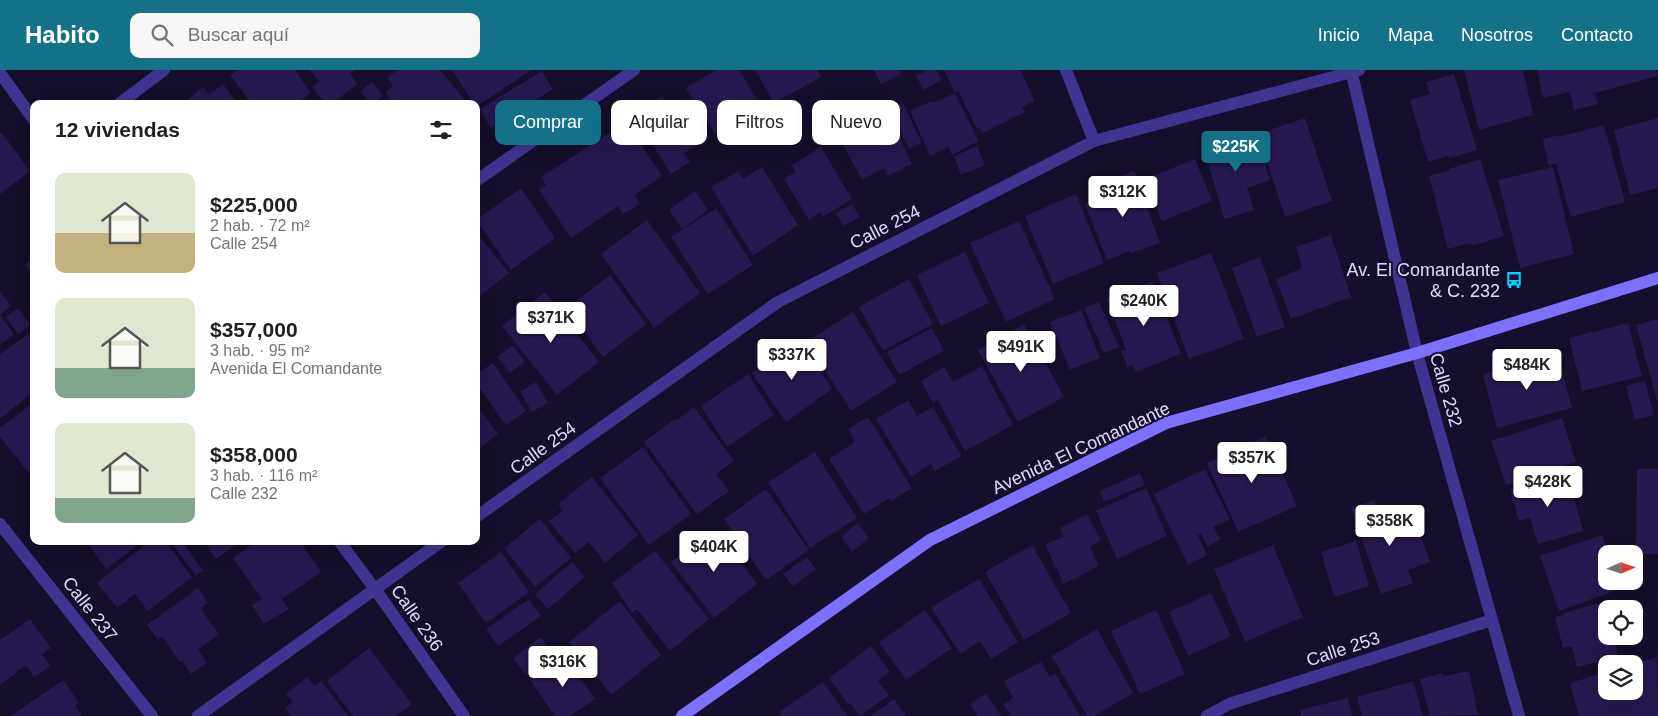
<!DOCTYPE html>
<html lang="es">
<head>
<meta charset="utf-8">
<style>
	:root { --surface:#fff; --page:#f6f6f6; --text:#202124; --muted:#757577; --accent:#147187 }
	body { margin:0; font-family:Helvetica,sans-serif; background:var(--page); color:var(--text); height:100vh; display:flex; flex-direction:column; font-size:19px; white-space:nowrap }
	* { box-sizing:border-box; margin:0 }
	p { font-size:16px; color:var(--muted) }
	.icon { flex:none; width:28px; height:28px; fill:none; stroke:currentColor; stroke-width:2; stroke-linecap:round; stroke-linejoin:round }
	.map { position:relative; flex:1; overflow:hidden }
	.details { position:absolute; left:30px; top:30px; width:450px; height:445px; display:flex; flex-direction:column; background:var(--surface); border-radius:10px; box-shadow:0 5px 20px #0002 }
	.details>* { flex:none }
	.guide { position:absolute; left:495px; top:30px; width:475px; height:45px; display:flex; gap:10px }
	.needle { width:32px; rotate:87deg }
	.buttons { position:absolute; left:1598px; top:475px; display:grid; gap:10px }
	.buttons a { display:grid; place-items:center; width:45px; height:45px; border-radius:10px; background:var(--surface); box-shadow:0 5px 20px #0002; font-size:25px }
	.price { position:absolute; translate:-50% -42px; padding:0 11px; border-radius:5px; background:#fff; color:#222; font-size:16px; line-height:32px; filter:drop-shadow(0 1px 2px #0008) }
	.price::after { content:''; position:absolute; left:50%; top:30px; width:15px; height:11px; margin-left:-8px; background:inherit; clip-path:polygon(0 0,100% 0,50% 100%) }
	.price.on { background:var(--accent); color:#fff }
	ul { padding:0; list-style:none }
	li { display:flex; align-items:center; gap:15px; height:125px; padding:0 25px }
	li span { display:grid; place-items:center; flex:none; width:140px; height:100px; border-radius:10px; color:#555 }
	li>.icon { margin-inline-start:auto }
	span .icon { width:60px; height:60px; fill:#fffc; stroke-width:1 }
	li b { font-size:21px }
	h2 { display:flex; justify-content:space-between; align-items:center; height:60px; padding:0 25px; font-size:21px }
	.tag { padding:0 18px; border-radius:10px; background:var(--surface); box-shadow:0 5px 20px #0002; font-size:18px; line-height:45px }
	.tag.on { background:var(--accent); color:#fff }
	header { display:flex; align-items:center; gap:30px; box-sizing:border-box; height:70px; padding:0 25px; background:var(--accent); color:#fff }
	header strong { font-size:24px }
	nav { display:flex; gap:28px; margin-inline-start:auto; font-size:18px }
	.search { width:350px; height:45px; background:var(--page); display:flex; align-items:center; gap:12px; box-sizing:border-box; padding:0 18px; border-radius:10px; color:var(--muted); font-size:19px }
	.map>svg:first-child { display:block }
	.building { fill:#27184f }
	.lines { fill:none; stroke-linecap:round; stroke-linejoin:round }
	.street { stroke:#3f348f; stroke-width:12 }
	.secondary { stroke:#7e70ff; stroke-width:12 }
	.labels { text-anchor:middle; stroke-width:4; stroke-linejoin:round; paint-order:stroke }
	.street-label { font-size:18px; fill:#e0d9ff; stroke:#150e2c }
	.poi-label { font-size:18px; fill:#e0d9ff; stroke:#150e2c; text-anchor:end }
</style>
</head>
<body>
<header>
<strong>Habito</strong>
<div class="search"><svg class="icon" aria-label="search" viewBox="0 0 24 24"><circle cx="10" cy="10" r="6"/><path d="M15 15l6 6"/></svg>Buscar aquí</div>
<nav><a>Inicio</a><a>Mapa</a><a>Nosotros</a><a>Contacto</a></nav>
</header>
<div class="map">
<svg width="1658" height="646" viewBox="0 0 1658 646">
	<rect width="100%" height="100%" fill="#150e2c"/>
	<g class="building">
		<path d="M 237,0 L 295,0 L 311,23 L 296,34 L 252,34 L 230,5 Z"/>
		<path d="M 310,0 L 355,0 L 350,4 L 357,14 L 334,32 L 334,30 L 329,34 L 326,34 L 312,17 L 319,12 Z"/>
		<path d="M 397,0 L 440,0 L 468,34 L 408,34 L 405,30 L 400,34 L 393,34 L 385,22 L 393,16 L 387,8 Z"/>
		<path d="M 452,0 L 531,0 L 476,37 L 476,34 L 474,34 Z"/>
		<path d="M 716,0 L 739,0 L 761,36 L 715,64 L 686,18 Z"/>
		<path d="M 755,0 L 817,0 L 821,7 L 774,33 Z"/>
		<path d="M 874,0 L 899,0 L 901,4 L 881,14 Z"/>
		<path d="M 927,0 L 936,0 L 942,10 L 924,20 L 916,6 Z"/>
		<path d="M 944,0 L 1020,0 L 1035,31 L 1022,37 L 1025,42 L 982,63 L 980,58 L 977,59 L 958,21 L 955,23 Z"/>
		<path d="M 1464,0 L 1523,0 L 1533,45 L 1479,60 Z"/>
		<path d="M 1537,0 L 1657,0 L 1658,6 L 1595,23 L 1598,34 L 1574,40 L 1570,22 L 1543,28 Z"/>
		<path d="M 542,1 L 553,19 L 491,58 L 480,39 Z"/>
		<path d="M 1454,4 L 1477,80 L 1449,88 L 1448,86 L 1428,92 L 1410,30 L 1430,24 L 1426,12 Z"/>
		<path d="M 372,12 L 383,26 L 373,34 L 370,34 L 360,21 Z"/>
		<path d="M 223,14 L 238,34 L 182,34 L 203,17 L 209,25 Z"/>
		<path d="M 955,23 L 979,71 L 952,85 L 948,77 L 930,86 L 910,41 L 932,31 L 933,33 Z"/>
		<path d="M 662,26 L 670,38 L 683,29 L 707,69 L 684,83 L 690,92 L 671,104 L 635,46 Z"/>
		<path d="M 883,33 L 912,94 L 888,106 L 884,98 L 862,110 L 837,63 L 862,50 L 859,45 Z"/>
		<path d="M 903,33 L 922,73 L 909,79 L 890,39 Z"/>
		<path d="M 1305,48 L 1332,131 L 1285,147 L 1258,64 Z"/>
		<path d="M 1658,48 L 1658,118 L 1630,125 L 1614,60 Z"/>
		<path d="M 1604,55 L 1625,132 L 1571,147 L 1556,94 L 1548,95 L 1543,69 L 1557,65 L 1558,67 Z"/>
		<path d="M 630,58 L 662,106 L 635,125 L 640,134 L 623,144 L 618,136 L 571,168 L 539,120 L 546,115 L 541,107 L 609,63 L 613,70 Z"/>
		<path d="M 1,62 L 30,101 L 0,124 L 0,63 Z"/>
		<path d="M 1255,63 L 1270,110 L 1247,118 L 1254,140 L 1224,149 L 1204,79 Z"/>
		<path d="M 977,76 L 985,95 L 961,105 L 954,86 Z"/>
		<path d="M 821,77 L 852,129 L 823,147 L 820,142 L 809,150 L 784,109 L 795,102 L 792,95 Z"/>
		<path d="M 1195,89 L 1212,131 L 1162,151 L 1145,109 Z"/>
		<path d="M 1480,89 L 1504,166 L 1472,176 L 1471,173 L 1448,179 L 1429,106 L 1449,101 L 1449,99 Z"/>
		<path d="M 762,97 L 798,155 L 753,186 L 711,117 L 738,101 L 743,109 Z"/>
		<path d="M 1553,97 L 1574,184 L 1520,198 L 1498,110 Z"/>
		<path d="M 1134,101 L 1160,173 L 1130,183 L 1130,181 L 1107,190 L 1085,134 L 1109,124 L 1105,112 Z"/>
		<path d="M 521,118 L 555,168 L 511,200 L 476,150 Z"/>
		<path d="M 695,121 L 708,140 L 682,159 L 669,140 Z"/>
		<path d="M 1076,124 L 1104,193 L 1053,214 L 1025,146 Z"/>
		<path d="M 852,134 L 860,147 L 844,156 L 836,143 Z"/>
		<path d="M 716,138 L 753,195 L 708,224 L 671,167 Z"/>
		<path d="M 647,150 L 700,223 L 654,258 L 601,184 Z"/>
		<path d="M 1019,151 L 1055,229 L 1006,252 L 970,173 Z"/>
		<path d="M 476,162 L 509,203 L 476,229 Z"/>
		<path d="M 1331,165 L 1351,227 L 1291,249 L 1276,209 L 1302,198 L 1296,177 Z"/>
		<path d="M 965,182 L 989,233 L 941,256 L 917,205 Z"/>
		<path d="M 1211,183 L 1244,269 L 1189,289 L 1157,203 Z"/>
		<path d="M 1260,187 L 1285,257 L 1257,267 L 1232,198 Z"/>
		<path d="M 34,188 L 34,205 L 25,195 Z"/>
		<path d="M 610,205 L 646,254 L 603,287 L 567,238 Z"/>
		<path d="M 909,209 L 933,254 L 883,281 L 859,237 Z"/>
		<path d="M 1153,211 L 1181,284 L 1135,302 L 1132,295 L 1128,298 L 1121,281 L 1126,280 L 1107,229 Z"/>
		<path d="M 0,221 L 11,236 L 0,245 Z"/>
		<path d="M 545,222 L 599,292 L 557,325 L 502,256 Z"/>
		<path d="M 1099,232 L 1119,277 L 1104,283 L 1084,238 Z"/>
		<path d="M 18,238 L 30,255 L 18,264 L 6,247 Z"/>
		<path d="M 1081,240 L 1100,288 L 1070,300 L 1050,252 Z"/>
		<path d="M 853,242 L 897,312 L 851,341 L 807,272 Z"/>
		<path d="M 0,245 L 14,264 L 0,275 Z"/>
		<path d="M 1658,249 L 1658,330 L 1657,330 L 1636,255 Z"/>
		<path d="M 1628,253 L 1642,306 L 1582,321 L 1569,268 Z"/>
		<path d="M 1024,254 L 1064,327 L 1018,352 L 978,280 Z"/>
		<path d="M 932,258 L 944,281 L 899,305 L 887,282 Z"/>
		<path d="M 30,263 L 34,269 L 34,321 L 0,349 L 0,284 Z"/>
		<path d="M 799,271 L 832,319 L 786,352 L 752,303 Z"/>
		<path d="M 513,275 L 525,292 L 510,303 L 497,287 Z"/>
		<path d="M 1557,283 L 1572,338 L 1497,358 L 1483,304 Z"/>
		<path d="M 493,293 L 526,341 L 506,355 L 476,313 L 476,304 Z"/>
		<path d="M 982,296 L 1013,355 L 965,381 L 938,330 L 933,333 L 921,311 L 944,297 L 953,312 Z"/>
		<path d="M 748,304 L 774,345 L 727,377 L 701,336 Z"/>
		<path d="M 1645,311 L 1654,345 L 1635,350 L 1626,316 Z"/>
		<path d="M 536,312 L 548,333 L 532,342 L 520,322 Z"/>
		<path d="M 908,330 L 917,346 L 933,337 L 961,386 L 935,401 L 931,394 L 911,407 L 876,349 Z"/>
		<path d="M 34,332 L 34,398 L 28,402 L 0,367 L 0,358 Z"/>
		<path d="M 476,335 L 498,364 L 476,381 Z"/>
		<path d="M 694,337 L 734,391 L 716,404 L 729,421 L 697,444 L 644,372 L 675,349 L 677,350 Z"/>
		<path d="M 868,347 L 912,418 L 891,431 L 889,428 L 864,444 L 829,389 L 855,372 L 848,359 Z"/>
		<path d="M 1562,348 L 1576,392 L 1506,415 L 1491,371 Z"/>
		<path d="M 1266,366 L 1297,436 L 1238,462 L 1207,393 Z"/>
		<path d="M 643,377 L 691,444 L 649,475 L 600,408 Z"/>
		<path d="M 815,382 L 857,448 L 810,478 L 768,412 Z"/>
		<path d="M 1205,399 L 1230,449 L 1213,457 L 1220,469 L 1208,477 L 1201,464 L 1198,465 L 1207,485 L 1188,495 L 1154,424 Z"/>
		<path d="M 1637,399 L 1658,399 L 1658,484 L 1636,484 Z"/>
		<path d="M 1140,403 L 1145,415 L 1104,432 L 1100,421 Z"/>
		<path d="M 1567,403 L 1583,461 L 1538,474 L 1530,448 L 1519,451 L 1510,419 Z"/>
		<path d="M 592,407 L 638,465 L 605,493 L 589,472 L 575,483 L 549,451 L 563,440 L 558,434 Z"/>
		<path d="M 1146,418 L 1167,466 L 1117,489 L 1096,441 Z"/>
		<path d="M 766,419 L 809,480 L 766,510 L 724,449 Z"/>
		<path d="M 1374,430 L 1383,458 L 1414,447 L 1430,492 L 1408,500 L 1413,513 L 1381,524 L 1351,438 Z"/>
		<path d="M 1087,444 L 1101,470 L 1090,476 L 1099,496 L 1064,514 L 1045,475 L 1064,466 L 1060,458 Z"/>
		<path d="M 540,449 L 571,488 L 535,517 L 504,478 Z"/>
		<path d="M 858,453 L 869,468 L 852,482 L 841,467 Z"/>
		<path d="M 715,459 L 757,514 L 714,548 L 671,492 Z"/>
		<path d="M 1602,465 L 1608,484 L 1606,484 L 1606,511 L 1617,511 L 1620,519 L 1559,541 L 1540,486 Z"/>
		<path d="M 86,471 L 143,471 L 106,499 Z"/>
		<path d="M 150,471 L 165,471 L 192,507 L 148,541 L 135,524 L 117,538 L 97,513 Z"/>
		<path d="M 170,471 L 182,471 L 203,501 L 196,506 Z"/>
		<path d="M 204,471 L 240,471 L 216,489 Z"/>
		<path d="M 256,471 L 300,471 L 321,502 L 282,529 L 289,539 L 264,554 L 252,535 L 262,529 L 233,488 Z"/>
		<path d="M 1356,471 L 1369,516 L 1334,527 L 1321,482 Z"/>
		<path d="M 1032,475 L 1071,543 L 1024,570 L 985,502 Z"/>
		<path d="M 1273,475 L 1303,547 L 1245,572 L 1214,499 Z"/>
		<path d="M 655,481 L 709,549 L 670,581 L 637,539 L 632,543 L 612,513 Z"/>
		<path d="M 501,482 L 529,522 L 486,553 L 458,513 Z"/>
		<path d="M 807,487 L 816,499 L 793,516 L 783,504 Z"/>
		<path d="M 572,492 L 585,507 L 548,539 L 535,524 Z"/>
		<path d="M 979,509 L 1018,572 L 991,589 L 980,571 L 960,584 L 931,537 Z"/>
		<path d="M 198,518 L 208,533 L 201,539 L 219,564 L 198,580 L 207,593 L 191,604 L 182,591 L 180,592 L 162,566 L 158,570 L 147,555 Z"/>
		<path d="M 1211,523 L 1231,566 L 1188,586 L 1169,542 Z"/>
		<path d="M 529,529 L 541,546 L 498,576 L 486,559 Z"/>
		<path d="M 620,531 L 661,585 L 611,625 L 569,572 Z"/>
		<path d="M 1604,532 L 1606,541 L 1606,566 L 1613,566 L 1618,587 L 1577,597 L 1572,576 L 1563,578 L 1555,547 L 1564,545 L 1563,543 Z"/>
		<path d="M 925,540 L 952,578 L 906,610 L 879,572 Z"/>
		<path d="M 1156,540 L 1185,604 L 1140,624 L 1111,561 Z"/>
		<path d="M 30,549 L 51,578 L 42,584 L 51,596 L 34,607 L 26,595 L 0,615 L 0,570 Z"/>
		<path d="M 1097,559 L 1133,623 L 1094,646 L 1087,646 L 1052,586 Z"/>
		<path d="M 540,567 L 554,585 L 527,606 L 513,588 Z"/>
		<path d="M 871,576 L 890,602 L 878,611 L 889,625 L 860,646 L 850,633 L 848,634 L 829,608 Z"/>
		<path d="M 369,578 L 412,634 L 396,646 L 353,646 L 327,611 Z"/>
		<path d="M 565,585 L 595,629 L 570,646 L 555,646 L 530,610 Z"/>
		<path d="M 1657,587 L 1658,646 L 1579,646 L 1570,613 L 1606,602 L 1606,621 L 1634,621 L 1634,594 Z"/>
		<path d="M 1041,592 L 1050,607 L 1055,603 L 1080,646 L 1011,646 L 1004,634 L 1013,628 L 1004,611 Z"/>
		<path d="M 1469,601 L 1478,645 L 1430,646 L 1420,609 L 1442,603 L 1444,606 Z"/>
		<path d="M 307,607 L 314,616 L 321,611 L 348,646 L 291,646 L 285,638 L 293,632 L 286,624 Z"/>
		<path d="M 63,610 L 79,633 L 75,636 L 82,646 L 11,646 Z"/>
		<path d="M 1413,611 L 1423,646 L 1362,646 L 1357,627 Z"/>
		<path d="M 823,612 L 847,646 L 782,646 L 779,642 Z"/>
		<path d="M 986,623 L 1001,646 L 978,646 L 970,634 Z"/>
		<path d="M 1348,628 L 1352,646 L 1301,646 L 1300,640 Z"/>
		<path d="M 894,629 L 906,646 L 871,646 Z"/>
	</g>
	<g class="lines">
		<g class="street">
			<path d="M 1066,0 L 1094,71"/>
			<path d="M 1351,0 L 1417,283 L 1519,646"/>
			<path d="M 0,3 L 34,50"/>
			<path d="M 119,34 L 164,0"/>
			<path d="M 476,111 L 634,0"/>
			<path d="M 476,447 L 778,232 L 1094,71 L 1359,0"/>
			<path d="M 0,454 L 152,646"/>
			<path d="M 339,471 L 375,519 L 464,646"/>
			<path d="M 198,646 L 442,471"/>
			<path d="M 1207,646 L 1229,634 L 1492,550"/>
		</g>
		<path class="secondary" d="M 682,646 L 930,470 L 1166,353 L 1417,283 L 1658,208"/>
	</g>
	<defs>
		<g id="bus-bare" transform="scale(1.35)"><path d="M-5-6H5V4H4V6H2V4H-2V6H-4V4H-5ZM-3.5-4V0h7V-4ZM-3.5 1.2v1.5H-2V1.2ZM2 1.2v1.5H3.5V1.2Z" fill="#05d3ff" stroke="#150e2c" stroke-width="2.5" paint-order="stroke"/></g>
	</defs>
	<g fill-rule="evenodd">
		<use href="#bus-bare" x="1514" y="210"/>
	</g>
	<g class="labels">
		<g class="street-label">
			<text transform="translate(885 157) rotate(-27)" y="6">Calle 254</text>
			<text transform="translate(1446 320) rotate(74)" y="6">Calle 232</text>
			<text transform="translate(543 378) rotate(-36)" y="6">Calle 254</text>
			<text transform="translate(1081 378) rotate(-25)" y="6">Avenida El Comandante</text>
			<text transform="translate(90 539) rotate(52)" y="6">Calle 237</text>
			<text transform="translate(417 548) rotate(55)" y="6">Calle 236</text>
			<text transform="translate(1343 579) rotate(-18)" y="6">Calle 253</text>
		</g>
		<g class="poi-label">
			<text x="1500" y="206">Av. El Comandante<tspan x="1500" dy="21">&amp; C. 232</tspan></text>
		</g>
	</g>
</svg>
<div class="buttons">
<a><svg class="needle" viewBox="-14 -14 28 28"><path d="M0-13l5 13h-10z" fill="#e53935"/><path d="M0 13l5-13h-10z" fill="#757577"/></svg></a>
<a><svg class="icon" aria-label="locate" viewBox="0 0 24 24"><circle cx="12" cy="12" r="6"/><path d="M12 2v4M12 18v4M2 12h4M18 12h4"/></svg></a>
<a><svg class="icon" aria-label="layers" viewBox="0 0 24 24"><path d="M12 4l9 5-9 5-9-5zM3 14l9 5 9-5"/></svg></a>
</div>
<b class="price on" style="left:1236px;top:103px">$225K</b>
<b class="price" style="left:1123px;top:148px">$312K</b>
<b class="price" style="left:1144px;top:257px">$240K</b>
<b class="price" style="left:551px;top:274px">$371K</b>
<b class="price" style="left:1021px;top:303px">$491K</b>
<b class="price" style="left:792px;top:311px">$337K</b>
<b class="price" style="left:1527px;top:321px">$484K</b>
<b class="price" style="left:1252px;top:414px">$357K</b>
<b class="price" style="left:1548px;top:438px">$428K</b>
<b class="price" style="left:1390px;top:477px">$358K</b>
<b class="price" style="left:714px;top:503px">$404K</b>
<b class="price" style="left:563px;top:618px">$316K</b>
<div class="guide">
<a class="tag on">Comprar</a>
<a class="tag">Alquilar</a>
<a class="tag">Filtros</a>
<a class="tag">Nuevo</a>
</div>
<section class="details">
<h2>12 viviendas<svg class="icon" aria-label="filters" viewBox="0 0 24 24"><path d="M4 7h16M4 17h16"/><circle cx="9" cy="7" r="2"/><circle cx="15" cy="17" r="2"/></svg></h2>
<ul>
<li><span style="background:linear-gradient(#dfe7d0 60%,#c2b280 0)"><svg class="icon" aria-label="home" viewBox="0 0 24 24"><path d="M3 11l9-7 9 7M6 9v11h12V9"/></svg></span><div><b>$225,000</b><p>2 hab. · 72 m²</p><p>Calle 254</p></div></li>
<li><span style="background:linear-gradient(#dfe7d0 70%,#7fa58c 0)"><svg class="icon" aria-label="home" viewBox="0 0 24 24"><path d="M3 11l9-7 9 7M6 9v11h12V9"/></svg></span><div><b>$357,000</b><p>3 hab. · 95 m²</p><p>Avenida El Comandante</p></div></li>
<li><span style="background:linear-gradient(#dfe7d0 75%,#7fa58c 0)"><svg class="icon" aria-label="home" viewBox="0 0 24 24"><path d="M3 11l9-7 9 7M6 9v11h12V9"/></svg></span><div><b>$358,000</b><p>3 hab. · 116 m²</p><p>Calle 232</p></div></li>
</ul>
</section>
</div>
</body>
</html>
